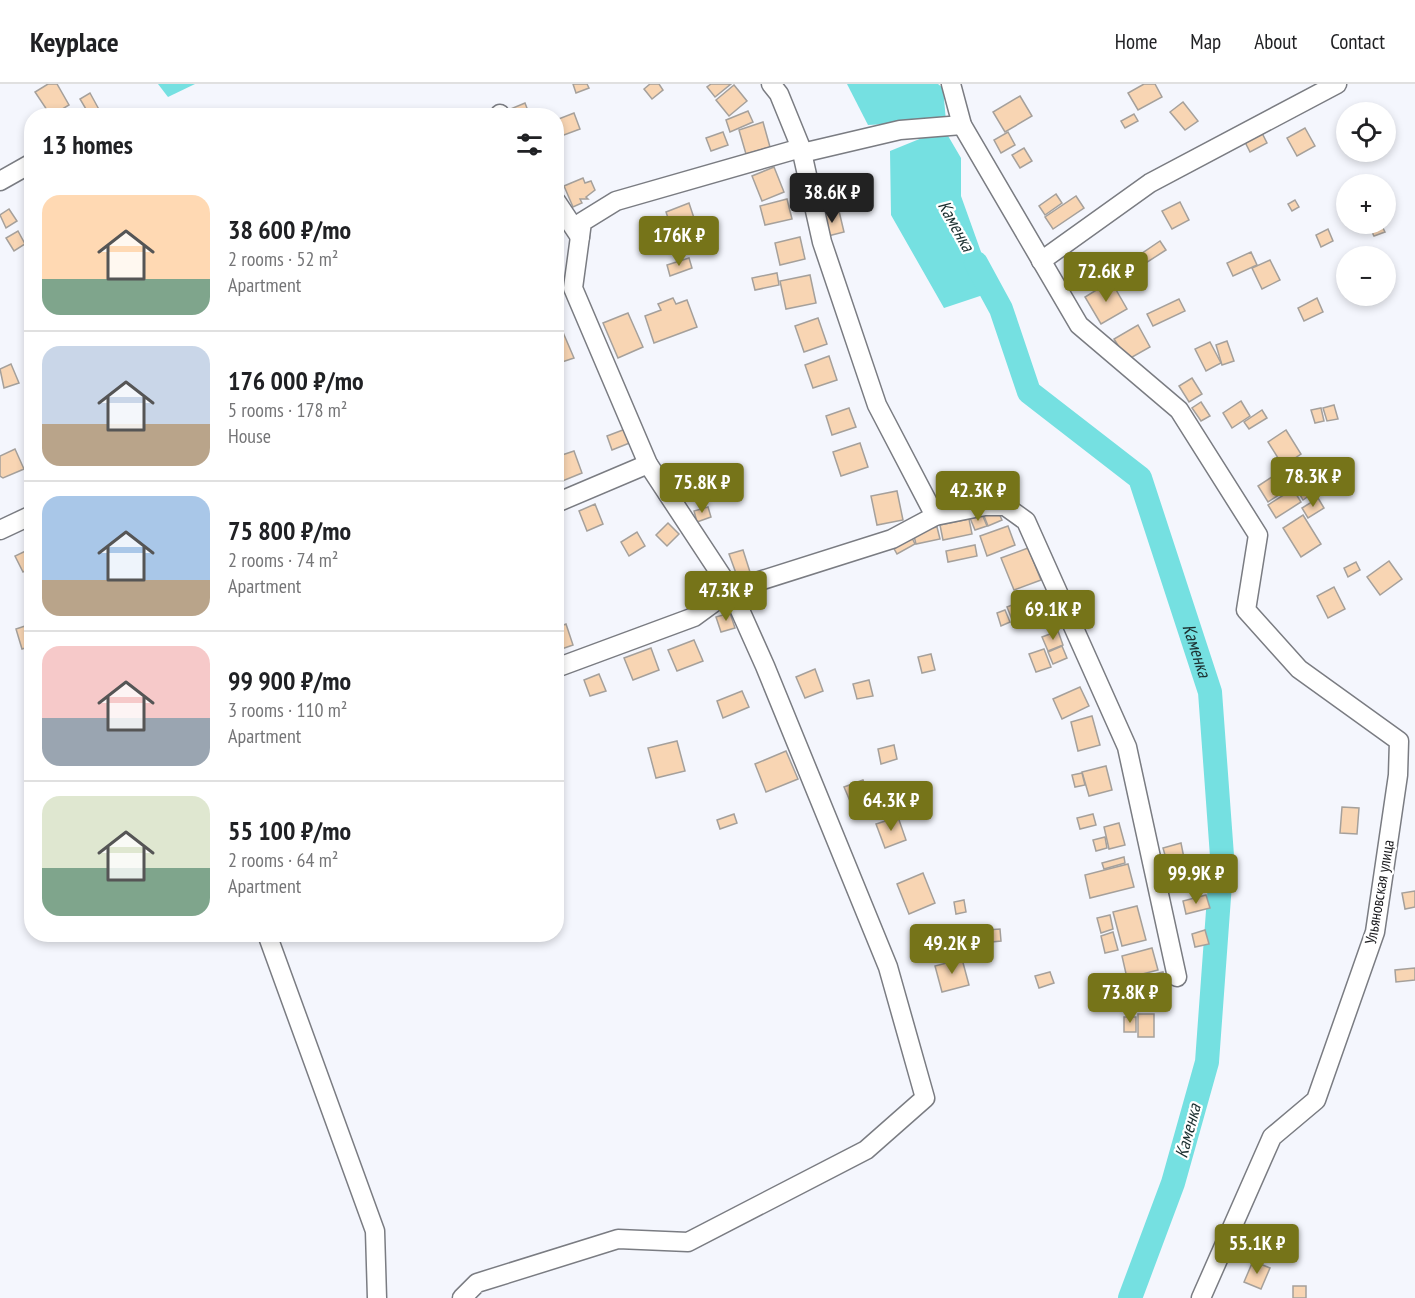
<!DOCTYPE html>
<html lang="en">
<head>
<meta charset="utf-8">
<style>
	:root { --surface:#fff; --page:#f2f2f2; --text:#202124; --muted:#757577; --line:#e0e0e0; --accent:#767419 }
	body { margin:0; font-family:"PT Sans Narrow",sans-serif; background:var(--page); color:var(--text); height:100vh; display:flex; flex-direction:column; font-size:22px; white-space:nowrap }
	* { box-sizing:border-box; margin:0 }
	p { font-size:20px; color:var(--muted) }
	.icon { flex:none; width:33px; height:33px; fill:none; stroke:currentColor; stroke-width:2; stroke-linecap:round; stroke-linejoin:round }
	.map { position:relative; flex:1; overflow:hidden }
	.side { position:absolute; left:24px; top:24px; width:540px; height:834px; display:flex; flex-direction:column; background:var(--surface); border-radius:24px; box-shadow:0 3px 9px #0003 }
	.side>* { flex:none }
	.buttons { position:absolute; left:1336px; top:18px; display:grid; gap:12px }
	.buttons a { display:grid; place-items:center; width:60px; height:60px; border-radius:50%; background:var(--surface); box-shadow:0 3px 9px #0003; font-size:30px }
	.price { position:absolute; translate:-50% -51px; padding:0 14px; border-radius:6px; background:var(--accent); color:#fff; font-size:20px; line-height:39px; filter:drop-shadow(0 2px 3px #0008) }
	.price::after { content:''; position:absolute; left:50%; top:36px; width:18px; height:14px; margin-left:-9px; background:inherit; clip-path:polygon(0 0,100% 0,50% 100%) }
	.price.active { background:#222; color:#fff }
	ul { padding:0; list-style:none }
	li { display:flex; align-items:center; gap:18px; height:150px; padding:0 18px }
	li+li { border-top:2px solid var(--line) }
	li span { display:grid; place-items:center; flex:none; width:168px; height:120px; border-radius:18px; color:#555 }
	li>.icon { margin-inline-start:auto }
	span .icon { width:72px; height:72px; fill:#fffc; stroke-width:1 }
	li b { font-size:26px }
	h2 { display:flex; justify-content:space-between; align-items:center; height:72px; padding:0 18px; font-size:26px }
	header { display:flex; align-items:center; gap:36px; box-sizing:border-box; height:84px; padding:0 30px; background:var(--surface); border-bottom:2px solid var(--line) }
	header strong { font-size:28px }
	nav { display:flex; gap:33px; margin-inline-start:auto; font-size:21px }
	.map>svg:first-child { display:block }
	.water { fill:#75e0e1 }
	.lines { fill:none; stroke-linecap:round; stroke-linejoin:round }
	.river { stroke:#75e0e1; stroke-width:24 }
	.building { fill:#f8d5b3; stroke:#a5a09b; stroke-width:1.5 }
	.minor-casing { stroke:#7a7c82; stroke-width:21 }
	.minor { stroke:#fff; stroke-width:18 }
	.labels { text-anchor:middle; stroke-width:4.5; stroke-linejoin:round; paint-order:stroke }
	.street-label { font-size:16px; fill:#1c1c1f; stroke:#fff }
	.water-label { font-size:18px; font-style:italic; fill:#1b2f2f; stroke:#fff }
</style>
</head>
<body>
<header>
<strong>Keyplace</strong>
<nav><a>Home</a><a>Map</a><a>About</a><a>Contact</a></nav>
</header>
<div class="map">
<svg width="1415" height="1214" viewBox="0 0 1415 1214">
	<rect width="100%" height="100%" fill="#f4f6fd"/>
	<g class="water">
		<path d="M 158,0 L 195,0 L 168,13 Z"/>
		<path d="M 847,0 L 938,0 L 943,4 L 946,37 L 868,41 Z"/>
		<path d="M 944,45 L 961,74 L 961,112 L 995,207 L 944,224 L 891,131 L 890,67 Z"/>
	</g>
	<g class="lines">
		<path class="river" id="s1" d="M 976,179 L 1001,225 L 1029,308 L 1140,394 L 1210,608 L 1222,772 L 1207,978 L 1173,1099 L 1130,1214"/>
	</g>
	<g class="building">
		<path d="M 48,0 L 57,0 L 69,21 L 51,32 L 35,8 Z"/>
		<path d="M 573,0 L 587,0 L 589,4 L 576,9 Z"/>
		<path d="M 650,0 L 659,0 L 663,6 L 652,15 L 644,5 Z"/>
		<path d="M 711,0 L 731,0 L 715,13 L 707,3 Z"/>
		<path d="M 1144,0 L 1155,0 L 1162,13 L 1138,26 L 1128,9 Z"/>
		<path d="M 734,1 L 747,17 L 729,32 L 716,16 Z"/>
		<path d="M 90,9 L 102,31 L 101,32 L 90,32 L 80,15 Z"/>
		<path d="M 1020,12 L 1032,32 L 1005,48 L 993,28 Z"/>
		<path d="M 1183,18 L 1198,37 L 1185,46 L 1170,28 Z"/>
		<path d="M 525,19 L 530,32 L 511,32 L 508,26 Z"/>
		<path d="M 748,27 L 753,38 L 730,48 L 726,36 Z"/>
		<path d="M 574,29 L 580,45 L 556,54 L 556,36 Z"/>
		<path d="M 1134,30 L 1138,37 L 1125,44 L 1121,37 Z"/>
		<path d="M 763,38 L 770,63 L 746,70 L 739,46 Z"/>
		<path d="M 1305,44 L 1315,62 L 1297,72 L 1287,54 Z"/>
		<path d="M 723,48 L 728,61 L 711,67 L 706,54 Z"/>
		<path d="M 1008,48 L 1015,61 L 1001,69 L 994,56 Z"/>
		<path d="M 1262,49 L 1267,59 L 1250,68 L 1245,58 Z"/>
		<path d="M 32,51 L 32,66 L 25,55 Z"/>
		<path d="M 1024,64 L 1032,77 L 1020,84 L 1012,71 Z"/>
		<path d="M 774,83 L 784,108 L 762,117 L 752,92 Z"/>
		<path d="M 583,94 L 585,99 L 591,97 L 595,106 L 586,113 L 588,115 L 580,115 L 582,119 L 573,123 L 564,102 Z"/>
		<path d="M 1056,110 L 1062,119 L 1045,131 L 1039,122 Z"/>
		<path d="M 1076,112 L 1084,124 L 1053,145 L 1045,133 Z"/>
		<path d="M 787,115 L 792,135 L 765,141 L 760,122 Z"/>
		<path d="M 1295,116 L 1299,123 L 1292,127 L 1288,120 Z"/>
		<path d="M 1180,118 L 1189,136 L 1172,145 L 1162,127 Z"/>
		<path d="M 689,119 L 694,134 L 671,143 L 666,128 Z"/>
		<path d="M 9,125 L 17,137 L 6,144 L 0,131 Z"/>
		<path d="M 839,127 L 844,148 L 824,153 L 820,131 Z"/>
		<path d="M 1368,140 L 1381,140 L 1385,148 L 1374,152 Z"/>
		<path d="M 1328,145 L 1333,157 L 1321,163 L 1316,151 Z"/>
		<path d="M 18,147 L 25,160 L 14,167 L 6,154 Z"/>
		<path d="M 800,153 L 805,175 L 780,181 L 775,159 Z"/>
		<path d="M 1160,157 L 1166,166 L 1138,184 L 1132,176 Z"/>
		<path d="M 1251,168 L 1257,181 L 1233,192 L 1227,179 Z"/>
		<path d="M 689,174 L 692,184 L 670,192 L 667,181 Z"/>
		<path d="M 1270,176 L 1280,196 L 1262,205 L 1252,184 Z"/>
		<path d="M 777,189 L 779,201 L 755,206 L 752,194 Z"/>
		<path d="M 810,191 L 816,219 L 786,225 L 780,197 Z"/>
		<path d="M 1111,197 L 1127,225 L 1101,240 L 1085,213 Z"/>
		<path d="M 673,214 L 676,220 L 687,216 L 697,243 L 654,259 L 645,232 L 661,226 L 658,220 Z"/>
		<path d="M 1317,214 L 1323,228 L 1304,237 L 1298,224 Z"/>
		<path d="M 1179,215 L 1185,227 L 1153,242 L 1147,230 Z"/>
		<path d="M 628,229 L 643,263 L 618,274 L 603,239 Z"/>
		<path d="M 818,234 L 827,260 L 804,268 L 795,242 Z"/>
		<path d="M 1138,241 L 1150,263 L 1127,276 L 1114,255 Z"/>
		<path d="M 562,246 L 574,274 L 556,280 L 556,248 Z"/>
		<path d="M 1227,257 L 1234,277 L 1222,281 L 1216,261 Z"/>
		<path d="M 1210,258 L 1221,279 L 1206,287 L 1195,265 Z"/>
		<path d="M 829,272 L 837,296 L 813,304 L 805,281 Z"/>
		<path d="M 11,280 L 19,299 L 4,304 L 0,285 Z"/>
		<path d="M 1192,294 L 1202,310 L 1189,318 L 1179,302 Z"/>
		<path d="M 32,311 L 32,342 L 26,312 Z"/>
		<path d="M 1241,317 L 1250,332 L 1232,344 L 1223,329 Z"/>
		<path d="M 1201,318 L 1210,332 L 1201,337 L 1192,324 Z"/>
		<path d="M 1334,321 L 1338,335 L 1327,337 L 1323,324 Z"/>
		<path d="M 849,324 L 856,343 L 832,351 L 826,332 Z"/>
		<path d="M 1321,324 L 1324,337 L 1315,339 L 1311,326 Z"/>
		<path d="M 1262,326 L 1267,334 L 1249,345 L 1244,338 Z"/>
		<path d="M 636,341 L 642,354 L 612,366 L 607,352 Z"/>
		<path d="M 1286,346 L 1301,370 L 1283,382 L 1268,358 Z"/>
		<path d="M 860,359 L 868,383 L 841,392 L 833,368 Z"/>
		<path d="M 15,365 L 24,385 L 3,394 L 0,392 L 0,372 Z"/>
		<path d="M 574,367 L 582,389 L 560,398 L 556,373 Z"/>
		<path d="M 1290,381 L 1301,397 L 1268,418 L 1258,402 Z"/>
		<path d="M 1309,393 L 1317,406 L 1303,416 L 1295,402 Z"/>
		<path d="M 1293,405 L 1301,418 L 1276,434 L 1268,421 Z"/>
		<path d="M 897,407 L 903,436 L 877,441 L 871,412 Z"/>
		<path d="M 1318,414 L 1324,424 L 1308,434 L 1302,424 Z"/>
		<path d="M 595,420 L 603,440 L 587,447 L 579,427 Z"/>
		<path d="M 708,423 L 711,433 L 697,438 L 694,427 Z"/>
		<path d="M 998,427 L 1002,436 L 988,442 L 984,432 Z"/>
		<path d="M 982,430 L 987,442 L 975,446 L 970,434 Z"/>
		<path d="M 1303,431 L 1321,460 L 1301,473 L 1283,444 Z"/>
		<path d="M 969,435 L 972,450 L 943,456 L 940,441 Z"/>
		<path d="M 668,439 L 679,450 L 667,462 L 656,451 Z"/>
		<path d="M 1008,442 L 1015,461 L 987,472 L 980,452 Z"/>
		<path d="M 937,443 L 940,455 L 916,460 L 913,448 Z"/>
		<path d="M 637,448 L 645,462 L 629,472 L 621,458 Z"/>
		<path d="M 911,452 L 915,460 L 897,470 L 892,461 Z"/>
		<path d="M 975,461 L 977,472 L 948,478 L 946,467 Z"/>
		<path d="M 32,464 L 32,483 L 23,488 L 15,472 Z"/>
		<path d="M 1028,464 L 1041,496 L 1014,506 L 1001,474 Z"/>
		<path d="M 743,466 L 750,488 L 737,492 L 729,470 Z"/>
		<path d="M 1389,477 L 1402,495 L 1380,511 L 1367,493 Z"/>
		<path d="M 1356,478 L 1360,486 L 1348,493 L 1344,484 Z"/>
		<path d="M 1334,503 L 1345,525 L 1328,534 L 1317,512 Z"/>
		<path d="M 751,506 L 756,517 L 746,521 L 742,511 Z"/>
		<path d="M 1033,513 L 1041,533 L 1015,543 L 1007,523 Z"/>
		<path d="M 1005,526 L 1010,538 L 1001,542 L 997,529 Z"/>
		<path d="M 730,529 L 735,544 L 721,548 L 716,533 Z"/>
		<path d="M 566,540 L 573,561 L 556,567 L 556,544 Z"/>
		<path d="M 28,541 L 32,562 L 22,565 L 16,545 Z"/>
		<path d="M 1058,547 L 1063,561 L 1048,567 L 1042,553 Z"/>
		<path d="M 694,556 L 703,577 L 677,587 L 668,566 Z"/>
		<path d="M 1062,562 L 1067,574 L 1053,580 L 1048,568 Z"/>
		<path d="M 651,564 L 659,586 L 633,596 L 624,574 Z"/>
		<path d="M 1044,565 L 1051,583 L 1036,588 L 1029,570 Z"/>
		<path d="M 931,570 L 935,586 L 922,589 L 918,573 Z"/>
		<path d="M 815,585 L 823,607 L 805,614 L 796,593 Z"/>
		<path d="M 599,590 L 606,607 L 590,612 L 584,596 Z"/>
		<path d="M 869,596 L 873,612 L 857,615 L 853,600 Z"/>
		<path d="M 1080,603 L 1089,622 L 1062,635 L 1053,615 Z"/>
		<path d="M 742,607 L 749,623 L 723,634 L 717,617 Z"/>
		<path d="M 1092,632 L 1100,661 L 1078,667 L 1071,638 Z"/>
		<path d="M 677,657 L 685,687 L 656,694 L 648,664 Z"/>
		<path d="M 894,661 L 897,675 L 881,680 L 878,665 Z"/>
		<path d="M 786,667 L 798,695 L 766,708 L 755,680 Z"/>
		<path d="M 1106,682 L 1112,706 L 1089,712 L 1082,688 Z"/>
		<path d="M 1082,689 L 1085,701 L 1075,703 L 1072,691 Z"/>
		<path d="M 863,696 L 871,716 L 853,724 L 844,703 Z"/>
		<path d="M 1342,723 L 1359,724 L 1357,750 L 1340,749 Z"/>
		<path d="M 734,730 L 737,739 L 720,745 L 717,736 Z"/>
		<path d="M 1093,730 L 1096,741 L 1080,745 L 1077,734 Z"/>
		<path d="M 898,733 L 906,756 L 885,764 L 876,740 Z"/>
		<path d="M 1119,739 L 1125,761 L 1109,765 L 1104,743 Z"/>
		<path d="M 1105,753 L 1107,764 L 1096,767 L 1093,756 Z"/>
		<path d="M 1181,759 L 1184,774 L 1167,778 L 1163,764 Z"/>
		<path d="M 1124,773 L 1125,779 L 1104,785 L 1102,779 Z"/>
		<path d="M 1128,780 L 1134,803 L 1090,814 L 1085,791 Z"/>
		<path d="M 923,789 L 935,819 L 909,830 L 897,800 Z"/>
		<path d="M 1415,807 L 1415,823 L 1405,825 L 1402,809 Z"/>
		<path d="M 1206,811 L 1210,824 L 1186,830 L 1183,817 Z"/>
		<path d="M 964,816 L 966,828 L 956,830 L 954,818 Z"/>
		<path d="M 1137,822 L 1146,856 L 1122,862 L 1113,828 Z"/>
		<path d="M 1110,831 L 1113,845 L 1101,849 L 1097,834 Z"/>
		<path d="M 1000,845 L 1001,857 L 972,860 L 972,847 Z"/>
		<path d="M 1205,846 L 1209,860 L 1195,863 L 1192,850 Z"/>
		<path d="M 1113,848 L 1118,866 L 1105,869 L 1101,852 Z"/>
		<path d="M 1152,864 L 1158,886 L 1127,894 L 1122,872 Z"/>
		<path d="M 962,875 L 969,901 L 942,908 L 935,882 Z"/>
		<path d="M 1415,884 L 1415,896 L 1396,898 L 1395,886 Z"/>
		<path d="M 1050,888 L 1054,899 L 1039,904 L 1035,892 Z"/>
		<path d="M 1163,888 L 1167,903 L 1150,908 L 1146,892 Z"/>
		<rect x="1138" y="930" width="16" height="23"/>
		<rect x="1124" y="933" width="12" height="15"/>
		<path d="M 1253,1177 L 1270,1184 L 1261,1205 L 1244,1198 Z"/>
		<rect x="1293" y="1202" width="13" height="12"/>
	</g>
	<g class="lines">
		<g class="minor-casing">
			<g id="minor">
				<path d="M 771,0 L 779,10 L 801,64 L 822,158 L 877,321 L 935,432"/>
				<path d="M 951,0 L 962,41 L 1079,241 L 1179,326 L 1258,451 L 1246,526 L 1299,585 L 1399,657 L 1398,691 L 1375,848 L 1316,1016 L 1272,1053 L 1201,1214"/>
				<path d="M 500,30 L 501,32"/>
				<path d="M 802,69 L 900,46 L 962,41"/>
				<path d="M 0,97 L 32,79"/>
				<path d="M 556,117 L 580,153"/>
				<path d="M 1041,177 L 1150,99 L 1337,0"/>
				<path d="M 556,419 L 648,380"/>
				<path d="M 0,446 L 32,431"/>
				<path d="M 556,584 L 694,533 L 731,506 L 892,455 L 935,432 L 985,422 L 1005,422 L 1026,437 L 1127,663 L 1177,893"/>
				<path d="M 267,850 L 375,1147 L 377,1214"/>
				<path d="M 462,1214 L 477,1199 L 618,1155 L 688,1158 L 866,1066 L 925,1014 L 888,883 L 765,582 L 731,506 L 648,380 L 573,204 L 582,138 L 616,117 L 801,64"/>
			</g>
		</g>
		<use href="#minor" class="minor"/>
	</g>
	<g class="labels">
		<g class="street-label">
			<text transform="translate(1379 808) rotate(-80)" y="6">Ульяновская улица</text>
		</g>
		<g class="water-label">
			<text transform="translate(956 142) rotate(61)" y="6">Каменка</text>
			<text dy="6" stroke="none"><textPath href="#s1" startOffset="462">Каменка</textPath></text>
			<text transform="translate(1188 1047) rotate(-75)" y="6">Каменка</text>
		</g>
	</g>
</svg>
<div class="buttons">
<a><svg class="icon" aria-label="locate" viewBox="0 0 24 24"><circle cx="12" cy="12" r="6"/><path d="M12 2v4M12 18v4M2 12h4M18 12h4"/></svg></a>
<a>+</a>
<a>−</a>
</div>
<b class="price active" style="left:832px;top:140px">38.6K ₽</b>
<b class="price" style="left:679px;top:183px">176K ₽</b>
<b class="price" style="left:1106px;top:219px">72.6K ₽</b>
<b class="price" style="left:1313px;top:424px">78.3K ₽</b>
<b class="price" style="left:702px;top:430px">75.8K ₽</b>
<b class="price" style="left:978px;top:438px">42.3K ₽</b>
<b class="price" style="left:726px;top:538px">47.3K ₽</b>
<b class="price" style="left:1053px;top:557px">69.1K ₽</b>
<b class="price" style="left:891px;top:748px">64.3K ₽</b>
<b class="price" style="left:1196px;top:821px">99.9K ₽</b>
<b class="price" style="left:952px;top:891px">49.2K ₽</b>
<b class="price" style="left:1130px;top:940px">73.8K ₽</b>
<b class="price" style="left:1257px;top:1191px">55.1K ₽</b>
<section class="side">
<h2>13 homes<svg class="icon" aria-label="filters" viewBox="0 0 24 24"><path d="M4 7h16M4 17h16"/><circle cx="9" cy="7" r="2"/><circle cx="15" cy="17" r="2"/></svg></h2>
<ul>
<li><span style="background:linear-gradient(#ffd9b3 70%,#7fa58c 0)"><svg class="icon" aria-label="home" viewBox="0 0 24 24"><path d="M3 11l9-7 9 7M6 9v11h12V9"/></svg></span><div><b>38 600 ₽/mo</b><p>2 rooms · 52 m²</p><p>Apartment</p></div></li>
<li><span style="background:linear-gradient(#c9d6e8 65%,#b9a48a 0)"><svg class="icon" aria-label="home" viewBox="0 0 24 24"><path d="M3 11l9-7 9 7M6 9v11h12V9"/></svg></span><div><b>176 000 ₽/mo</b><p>5 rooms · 178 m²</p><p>House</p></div></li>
<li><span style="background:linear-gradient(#a9c7e8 70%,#b9a48a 0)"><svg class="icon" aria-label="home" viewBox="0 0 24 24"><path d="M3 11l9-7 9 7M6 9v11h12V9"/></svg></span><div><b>75 800 ₽/mo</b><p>2 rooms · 74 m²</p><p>Apartment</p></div></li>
<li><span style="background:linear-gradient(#f6c9c9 60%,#9aa5b1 0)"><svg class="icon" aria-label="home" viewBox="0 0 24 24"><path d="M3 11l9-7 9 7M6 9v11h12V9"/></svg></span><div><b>99 900 ₽/mo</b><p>3 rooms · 110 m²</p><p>Apartment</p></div></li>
<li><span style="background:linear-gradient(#dfe7d0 60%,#7fa58c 0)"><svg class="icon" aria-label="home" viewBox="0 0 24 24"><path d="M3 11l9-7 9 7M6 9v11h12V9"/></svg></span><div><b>55 100 ₽/mo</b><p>2 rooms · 64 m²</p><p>Apartment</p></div></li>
</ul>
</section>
</div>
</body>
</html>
